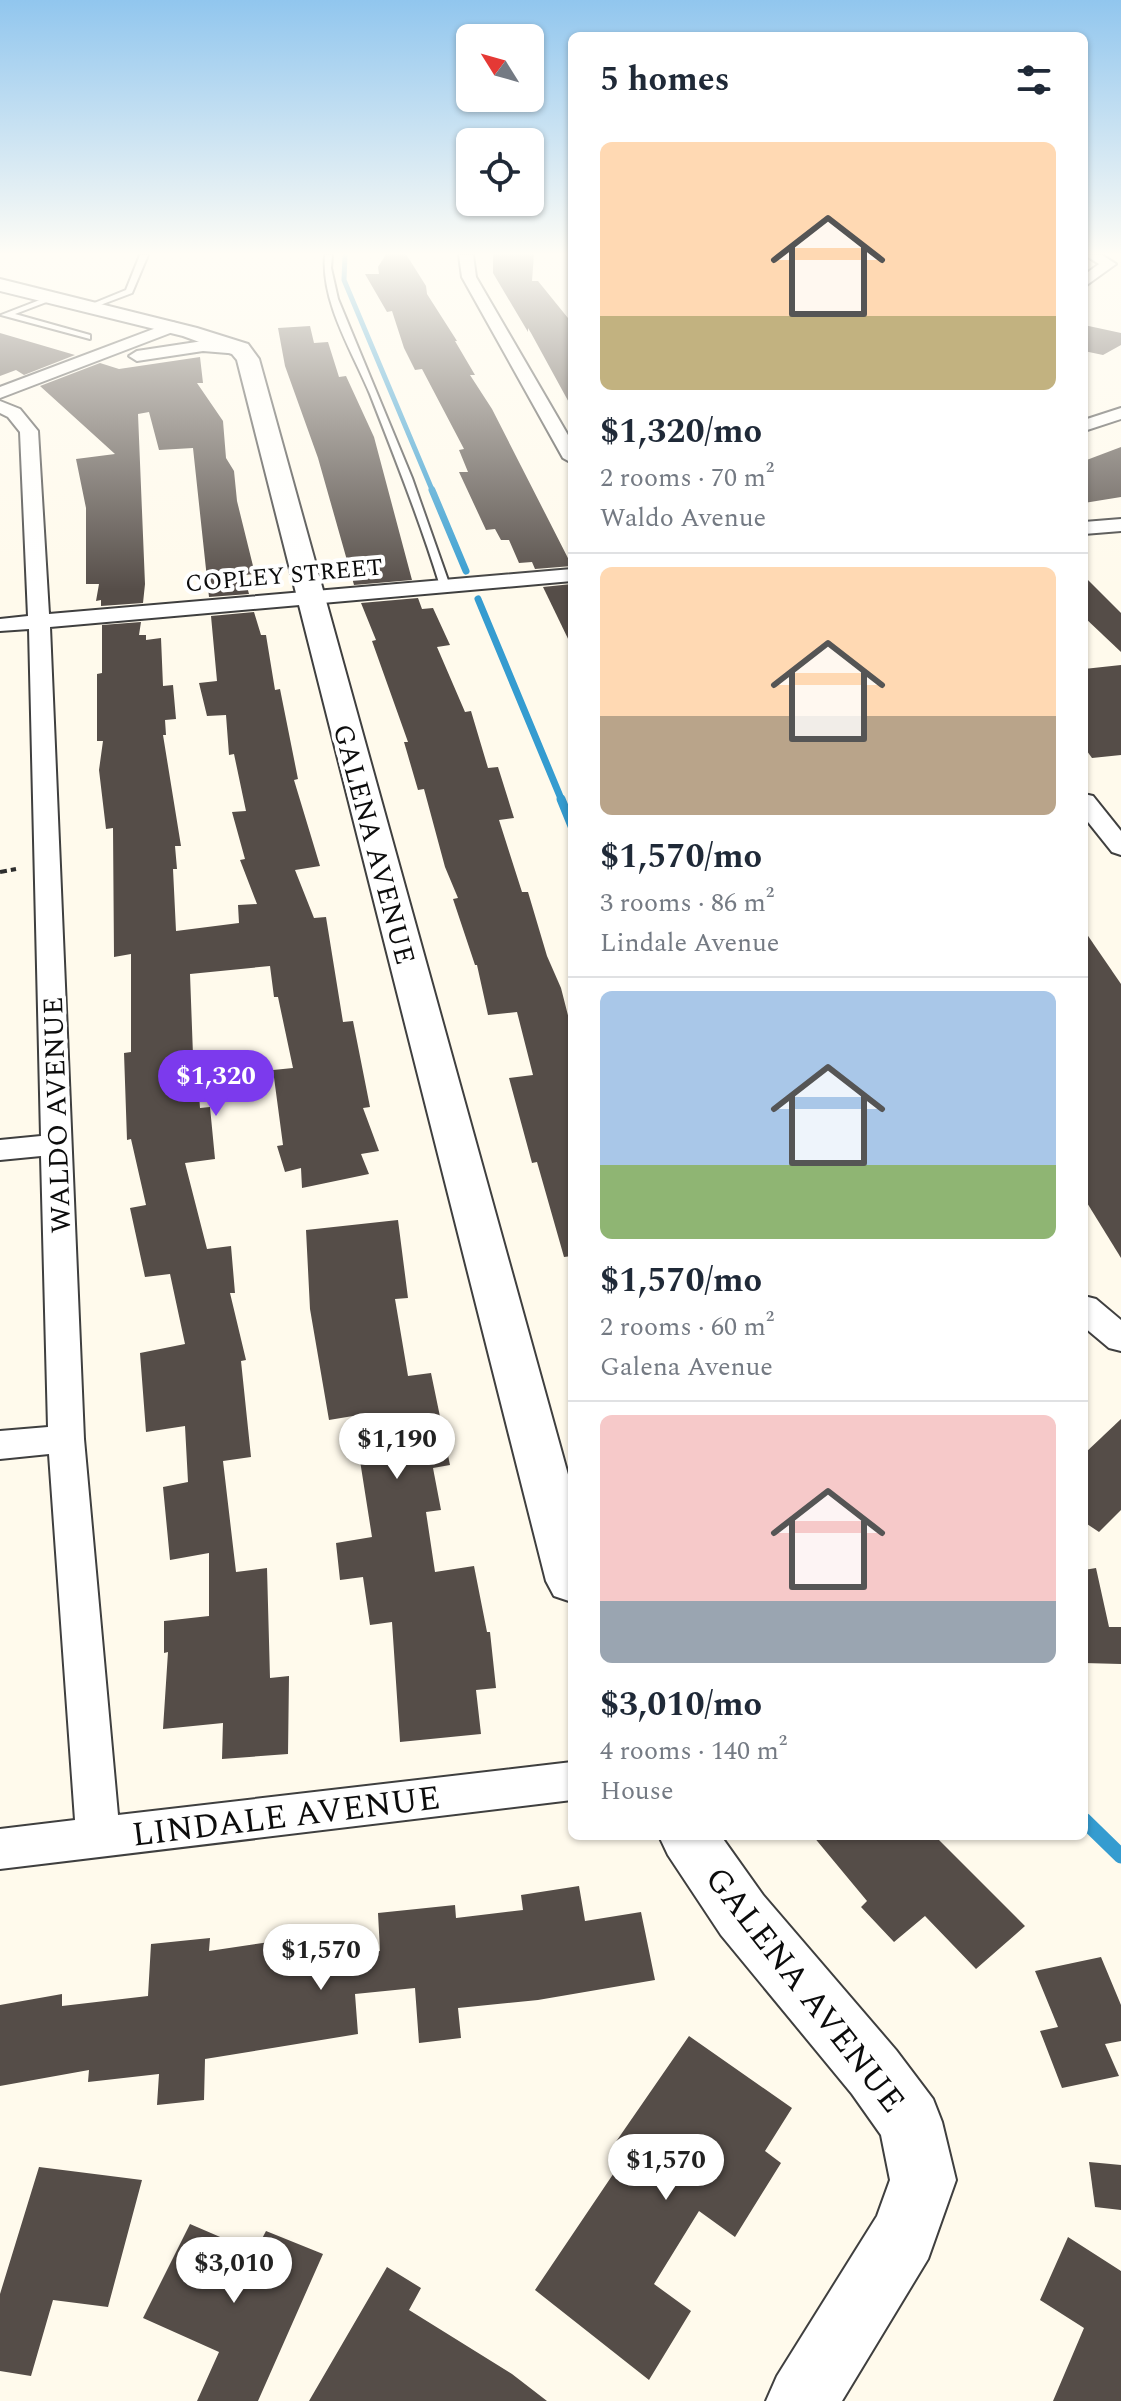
<!DOCTYPE html>
<html lang="en">
<head>
<meta charset="utf-8">
<style>
	:root { --surface:#fff; --page:#f6f6f7; --text:#1f2937; --muted:#747a83; --line:#e0e1e3; --accent:#7c3aed }
	body { margin:0; font-family:Spectral,serif; background:var(--page); color:var(--text); height:100vh; display:flex; flex-direction:column; font-size:30px; white-space:nowrap }
	* { box-sizing:border-box; margin:0 }
	p { font-size:26px; color:var(--muted) }
	.icon { flex:none; width:44px; height:44px; fill:none; stroke:currentColor; stroke-width:2; stroke-linecap:round; stroke-linejoin:round }
	.map { position:relative; flex:1; overflow:hidden }
	.panel { position:absolute; left:568px; top:32px; width:520px; height:1808px; display:flex; flex-direction:column; background:var(--surface); border-radius:12px; box-shadow:0 2px 6px #0004 }
	.panel>* { flex:none }
	.needle { width:52px; rotate:307deg }
	.controls { position:absolute; left:456px; top:24px; display:grid; gap:16px }
	.controls a { display:grid; place-items:center; width:88px; height:88px; border-radius:12px; background:var(--surface); box-shadow:0 2px 6px #0004; font-size:40px }
	.price { position:absolute; translate:-50% -68px; padding:0 18px; border-radius:28px; background:#fff; color:#222; font-size:26px; line-height:52px; filter:drop-shadow(0 2px 4px #0008) }
	.price::after { content:''; position:absolute; left:50%; top:48px; width:24px; height:18px; margin-left:-12px; background:inherit; clip-path:polygon(0 0,100% 0,50% 100%) }
	.price.active { background:var(--accent); color:#fff }
	ul { padding:0; list-style:none }
	li { display:grid; align-content:center; gap:16px; height:424px; padding:0 32px }
	li+li { border-top:2px solid var(--line) }
	li span { display:grid; place-items:center; height:248px; border-radius:12px; color:#555 }
	li>.icon { margin-inline-start:auto }
	span .icon { width:144px; height:144px; fill:#fffc; stroke-width:1 }
	li b { font-size:34px }
	h2 { display:flex; justify-content:space-between; align-items:center; height:96px; padding:0 32px; font-size:34px }
	.map>svg:first-child { display:block }
	.lines { fill:none; stroke-linecap:round; stroke-linejoin:round }
	.stream-far3 { stroke:#359cd0; stroke-width:5 }
	.stream-far2 { stroke:#359cd0; stroke-width:7 }
	.stream-far1 { stroke:#359cd0; stroke-width:9 }
	.stream { stroke:#359cd0; stroke-width:15 }
	.building { fill:#554d48 }
	.service-casing { stroke:#3f3f3f; stroke-width:4 }
	.minor-casing { stroke:#3f3f3f; stroke-width:4 }
	.tertiary-casing { stroke:#3f3f3f; stroke-width:4 }
	.path { stroke:#2e2e2e; stroke-width:4; stroke-dasharray:7 4; stroke-linecap:butt }
	.service { fill:#fff; fill-rule:evenodd }
	.minor { fill:#fff; fill-rule:evenodd }
	.tertiary { fill:#fff; fill-rule:evenodd }
	.labels { text-anchor:middle; stroke-width:8; stroke-linejoin:round; paint-order:stroke }
	.far-street-label { font-size:24px; fill:#0c0c0c; stroke:#fff }
	.street-label { font-size:28px; fill:#0c0c0c; stroke:#fff }
	.near-street-label { font-size:34px; fill:#0c0c0c; stroke:#fff }
</style>
</head>
<body>
<div class="map">
<svg width="1121" height="2401" viewBox="0 0 1121 2401">
	<rect width="100%" height="100%" fill="#fffaec"/>
	<g class="lines">
		<path class="stream-far3" d="M 345,255 L 344,280 L 433,492"/>
		<g class="stream-far2">
			<path d="M 432,490 L 466,571"/>
			<path d="M 478,599 L 562,801"/>
		</g>
		<path class="stream-far1" d="M 561,799 L 572,826"/>
		<path class="stream" d="M 1084,1820 L 1121,1856"/>
	</g>
	<g class="building">
		<path d="M 386,254 L 406,254 L 426,286 L 427,294 L 457,341 L 455,341 L 475,375 L 470,375 L 492,409 L 572,566 L 535,569 L 532,562 L 519,563 L 509,540 L 501,540 L 495,529 L 486,530 L 459,472 L 468,472 L 459,450 L 464,449 L 422,369 L 415,370 L 404,348 L 392,311 L 387,312 L 365,274 L 379,274 L 378,267 Z"/>
		<path d="M 493,254 L 534,254 L 532,281 L 538,281 L 572,323 L 572,408 L 531,333 L 528,328 L 528,332 L 493,273 Z"/>
		<path d="M 1084,325 L 1121,333 L 1121,345 L 1103,355 L 1084,351 Z"/>
		<path d="M 310,326 L 314,343 L 328,342 L 339,377 L 346,376 L 374,437 L 412,580 L 354,585 L 318,458 L 285,366 L 278,328 Z"/>
		<path d="M 0,333 L 75,355 L 24,375 L 16,370 L 0,376 Z"/>
		<path d="M 200,357 L 203,383 L 197,383 L 223,421 L 226,458 L 234,471 L 237,501 L 255,574 L 244,575 L 249,594 L 209,597 L 193,448 L 159,450 L 149,412 L 138,414 L 145,584 L 143,603 L 101,606 L 101,600 L 96,601 L 99,584 L 86,584 L 86,508 L 76,459 L 115,454 L 40,386 L 100,363 L 119,369 Z"/>
		<path d="M 1121,447 L 1121,497 L 1084,503 L 1084,461 Z"/>
		<path d="M 1084,576 L 1121,613 L 1121,652 L 1084,617 Z"/>
		<path d="M 572,584 L 572,647 L 543,587 Z"/>
		<path d="M 418,598 L 422,609 L 433,608 L 450,645 L 437,647 L 465,712 L 471,711 L 488,768 L 498,767 L 514,818 L 499,820 L 522,892 L 528,892 L 547,956 L 561,988 L 572,1031 L 572,1256 L 564,1257 L 537,1162 L 532,1163 L 509,1078 L 533,1075 L 517,1012 L 488,1015 L 477,965 L 475,965 L 453,899 L 458,898 L 445,867 L 424,789 L 418,790 L 404,742 L 408,742 L 372,641 L 376,640 L 361,603 Z"/>
		<path d="M 254,612 L 261,635 L 266,635 L 275,690 L 280,689 L 298,779 L 294,780 L 320,866 L 295,870 L 314,918 L 326,917 L 343,1022 L 353,1021 L 370,1107 L 363,1108 L 379,1151 L 361,1154 L 369,1174 L 302,1188 L 301,1168 L 285,1172 L 277,1146 L 283,1145 L 273,1070 L 293,1068 L 278,997 L 274,997 L 270,966 L 190,974 L 193,1055 L 196,1055 L 200,1108 L 210,1107 L 215,1159 L 185,1163 L 207,1249 L 231,1246 L 235,1293 L 230,1293 L 246,1360 L 241,1361 L 251,1457 L 223,1461 L 236,1572 L 267,1568 L 270,1678 L 289,1676 L 288,1754 L 222,1759 L 223,1723 L 163,1729 L 168,1652 L 164,1653 L 164,1621 L 209,1616 L 209,1553 L 170,1560 L 163,1487 L 188,1482 L 185,1426 L 146,1432 L 140,1353 L 185,1344 L 170,1274 L 145,1277 L 130,1208 L 146,1205 L 131,1139 L 127,1140 L 124,1053 L 131,1052 L 131,954 L 114,957 L 113,828 L 106,829 L 99,770 L 103,741 L 97,741 L 97,674 L 102,673 L 102,625 L 141,622 L 139,635 L 146,635 L 146,640 L 161,638 L 163,686 L 173,685 L 176,719 L 165,720 L 166,735 L 163,735 L 181,846 L 175,846 L 177,869 L 173,869 L 176,931 L 239,923 L 238,905 L 257,904 L 240,860 L 245,859 L 232,812 L 246,811 L 234,754 L 229,755 L 226,715 L 207,716 L 199,683 L 217,681 L 211,616 Z"/>
		<path d="M 1121,665 L 1121,755 L 1092,758 L 1084,747 L 1084,669 Z"/>
		<path d="M 1084,930 L 1121,984 L 1121,1258 L 1084,1198 Z"/>
		<path d="M 398,1220 L 408,1298 L 395,1299 L 408,1376 L 431,1373 L 450,1465 L 433,1468 L 441,1510 L 426,1512 L 435,1572 L 474,1566 L 487,1632 L 490,1632 L 496,1688 L 476,1690 L 481,1734 L 400,1742 L 392,1622 L 370,1625 L 363,1577 L 340,1580 L 336,1543 L 372,1537 L 353,1416 L 329,1420 L 310,1309 L 306,1230 Z"/>
		<path d="M 1121,1419 L 1121,1510 L 1099,1532 L 1084,1522 L 1084,1454 Z"/>
		<path d="M 1096,1568 L 1109,1627 L 1121,1627 L 1121,1664 L 1084,1663 L 1084,1570 Z"/>
		<path d="M 813,1836 L 935,1836 L 1025,1926 L 976,1969 L 925,1916 L 894,1942 L 861,1907 L 867,1901 Z"/>
		<path d="M 579,1886 L 585,1921 L 641,1912 L 655,1980 L 538,2000 L 458,2008 L 461,2038 L 419,2043 L 415,1988 L 355,1994 L 358,2034 L 205,2059 L 204,2100 L 157,2105 L 159,2074 L 88,2082 L 89,2070 L 0,2086 L 0,2005 L 62,1994 L 62,2006 L 148,1996 L 151,1944 L 210,1938 L 209,1951 L 290,1939 L 292,1964 L 380,1951 L 378,1913 L 455,1905 L 456,1918 L 523,1910 L 521,1895 Z"/>
		<path d="M 1101,1957 L 1121,2005 L 1121,2041 L 1105,2044 L 1119,2076 L 1062,2088 L 1040,2031 L 1058,2027 L 1035,1971 Z"/>
		<path d="M 689,2036 L 792,2108 L 765,2151 L 781,2163 L 735,2237 L 699,2211 L 654,2284 L 691,2311 L 649,2380 L 535,2290 L 626,2155 L 613,2146 Z"/>
		<path d="M 1089,2162 L 1121,2165 L 1121,2210 L 1095,2207 Z"/>
		<path d="M 39,2167 L 142,2180 L 108,2307 L 53,2300 L 31,2376 L 0,2371 L 0,2294 Z"/>
		<path d="M 190,2224 L 255,2252 L 266,2231 L 323,2254 L 258,2401 L 197,2401 L 219,2352 L 143,2318 Z"/>
		<path d="M 1068,2237 L 1121,2271 L 1121,2401 L 1053,2401 L 1084,2328 L 1040,2300 Z"/>
		<path d="M 387,2267 L 421,2288 L 409,2310 L 512,2374 L 547,2401 L 309,2401 Z"/>
	</g>
	<g class="lines">
		<g class="service-casing">
			<g id="service">
				<path d="M 140,255 L 148,255 L 132,293 L 87,310 L 87,306 L 126,290 Z"/>
				<path d="M 325,255 L 332,255 L 331,268 L 338,299 L 412,478 L 450,586 L 449,588 L 440,586 C 420,521 395,458 370,394 C 352,351 321,302 325,255 Z"/>
				<path d="M 50,296 L 57,298 L 15,314 L 90,335 L 90,339 L 1,315 Z"/>
			</g>
		</g>
		<g class="minor-casing">
			<g id="minor">
				<path d="M 459,255 L 473,255 L 476,277 L 572,442 L 572,463 L 563,458 L 462,277 Z"/>
				<path d="M 1085,255 L 1102,255 L 1116,264 L 1084,287 L 1084,275 L 1099,264 Z"/>
				<path d="M 172,322 L 178,324 L 178,330 L 0,398 L 0,387 Z"/>
				<path d="M 203,341 L 240,344 L 248,349 L 240,354 L 203,351 L 137,361 L 129,356 L 137,351 Z"/>
				<path d="M 0,401 L 20,409 L 38,431 L 49,614 L 572,569 L 572,581 L 50,627 L 84,1439 L 118,1815 L 572,1762 L 572,1800 L 0,1869 L 0,1829 L 75,1820 L 49,1454 L 0,1459 L 0,1431 L 48,1427 L 41,1156 L 0,1160 L 0,1140 L 41,1136 L 29,629 L 0,631 L 0,619 L 28,616 L 20,432 L 8,417 L 0,413 Z"/>
				<path d="M 1121,408 L 1121,419 L 1084,431 L 1084,420 Z"/>
				<path d="M 1121,519 L 1121,531 L 1084,534 L 1084,522 Z"/>
				<path d="M 1084,794 L 1093,796 L 1121,831 L 1121,855 L 1112,852 L 1084,817 Z"/>
				<path d="M 1084,1296 L 1096,1299 L 1121,1320 L 1121,1351 L 1109,1348 L 1084,1327 Z"/>
			</g>
		</g>
		<g class="tertiary-casing">
			<g id="tertiary">
				<path d="M 0,279 L 197,328 L 248,344 L 259,359 L 572,1489 L 572,1602 L 554,1596 L 546,1581 L 237,360 L 232,354 L 183,336 L 0,291 Z"/>
				<path d="M 659,1836 L 721,1836 L 763,1895 L 896,2050 L 933,2099 L 942,2122 L 956,2180 L 928,2259 L 842,2401 L 766,2401 L 777,2376 L 877,2216 L 890,2180 L 881,2135 L 852,2094 L 721,1935 L 668,1855 Z"/>
			</g>
		</g>
		<path class="path" d="M 0,872 L 16,869"/>
		<use href="#service" class="service"/>
		<use href="#minor" class="minor"/>
		<use href="#tertiary" class="tertiary"/>
	</g>
	<linearGradient id="sky" x2="0" y2="1"><stop stop-color="#91c6ee"/><stop offset="0.43" stop-color="#fffdf6"/><stop offset="1" stop-color="#fffdf6" stop-opacity="0"/></linearGradient>
	<rect width="1121" height="591" fill="url(#sky)"/>
	<g class="labels">
		<g class="far-street-label">
			<text transform="translate(284 575) rotate(-5)" y="8">COPLEY STREET</text>
		</g>
		<g class="street-label">
			<text transform="translate(375 844) rotate(75)" y="10">GALENA AVENUE</text>
			<text transform="translate(56 1115) rotate(-92)" y="10">WALDO AVENUE</text>
		</g>
		<g class="near-street-label">
			<text transform="translate(286 1815) rotate(-7)" y="12">LINDALE AVENUE</text>
			<text transform="translate(806 1989) rotate(52)" y="12">GALENA AVENUE</text>
		</g>
	</g>
</svg>
<div class="controls">
<a><svg class="needle" viewBox="-14 -14 28 28"><path d="M0-13l5 13h-10z" fill="#e53935"/><path d="M0 13l5-13h-10z" fill="#747a83"/></svg></a>
<a><svg class="icon" aria-label="locate" viewBox="0 0 24 24"><circle cx="12" cy="12" r="6"/><path d="M12 2v4M12 18v4M2 12h4M18 12h4"/></svg></a>
</div>
<b class="price active" style="left:216px;top:1118px">$1,320</b>
<b class="price" style="left:397px;top:1481px">$1,190</b>
<b class="price" style="left:321px;top:1992px">$1,570</b>
<b class="price" style="left:666px;top:2202px">$1,570</b>
<b class="price" style="left:234px;top:2305px">$3,010</b>
<section class="panel">
<h2>5 homes<svg class="icon" aria-label="filters" viewBox="0 0 24 24"><path d="M4 7h16M4 17h16"/><circle cx="9" cy="7" r="2"/><circle cx="15" cy="17" r="2"/></svg></h2>
<ul>
<li><span style="background:linear-gradient(#ffd9b3 70%,#c2b280 0)"><svg class="icon" aria-label="home" viewBox="0 0 24 24"><path d="M3 11l9-7 9 7M6 9v11h12V9"/></svg></span><div><b>$1,320/mo</b><p>2 rooms · 70 m²</p><p>Waldo Avenue</p></div></li>
<li><span style="background:linear-gradient(#ffd9b3 60%,#b9a48a 0)"><svg class="icon" aria-label="home" viewBox="0 0 24 24"><path d="M3 11l9-7 9 7M6 9v11h12V9"/></svg></span><div><b>$1,570/mo</b><p>3 rooms · 86 m²</p><p>Lindale Avenue</p></div></li>
<li><span style="background:linear-gradient(#a9c7e8 70%,#8fb573 0)"><svg class="icon" aria-label="home" viewBox="0 0 24 24"><path d="M3 11l9-7 9 7M6 9v11h12V9"/></svg></span><div><b>$1,570/mo</b><p>2 rooms · 60 m²</p><p>Galena Avenue</p></div></li>
<li><span style="background:linear-gradient(#f6c9c9 75%,#9aa5b1 0)"><svg class="icon" aria-label="home" viewBox="0 0 24 24"><path d="M3 11l9-7 9 7M6 9v11h12V9"/></svg></span><div><b>$3,010/mo</b><p>4 rooms · 140 m²</p><p>House</p></div></li>
</ul>
</section>
</div>
</body>
</html>
